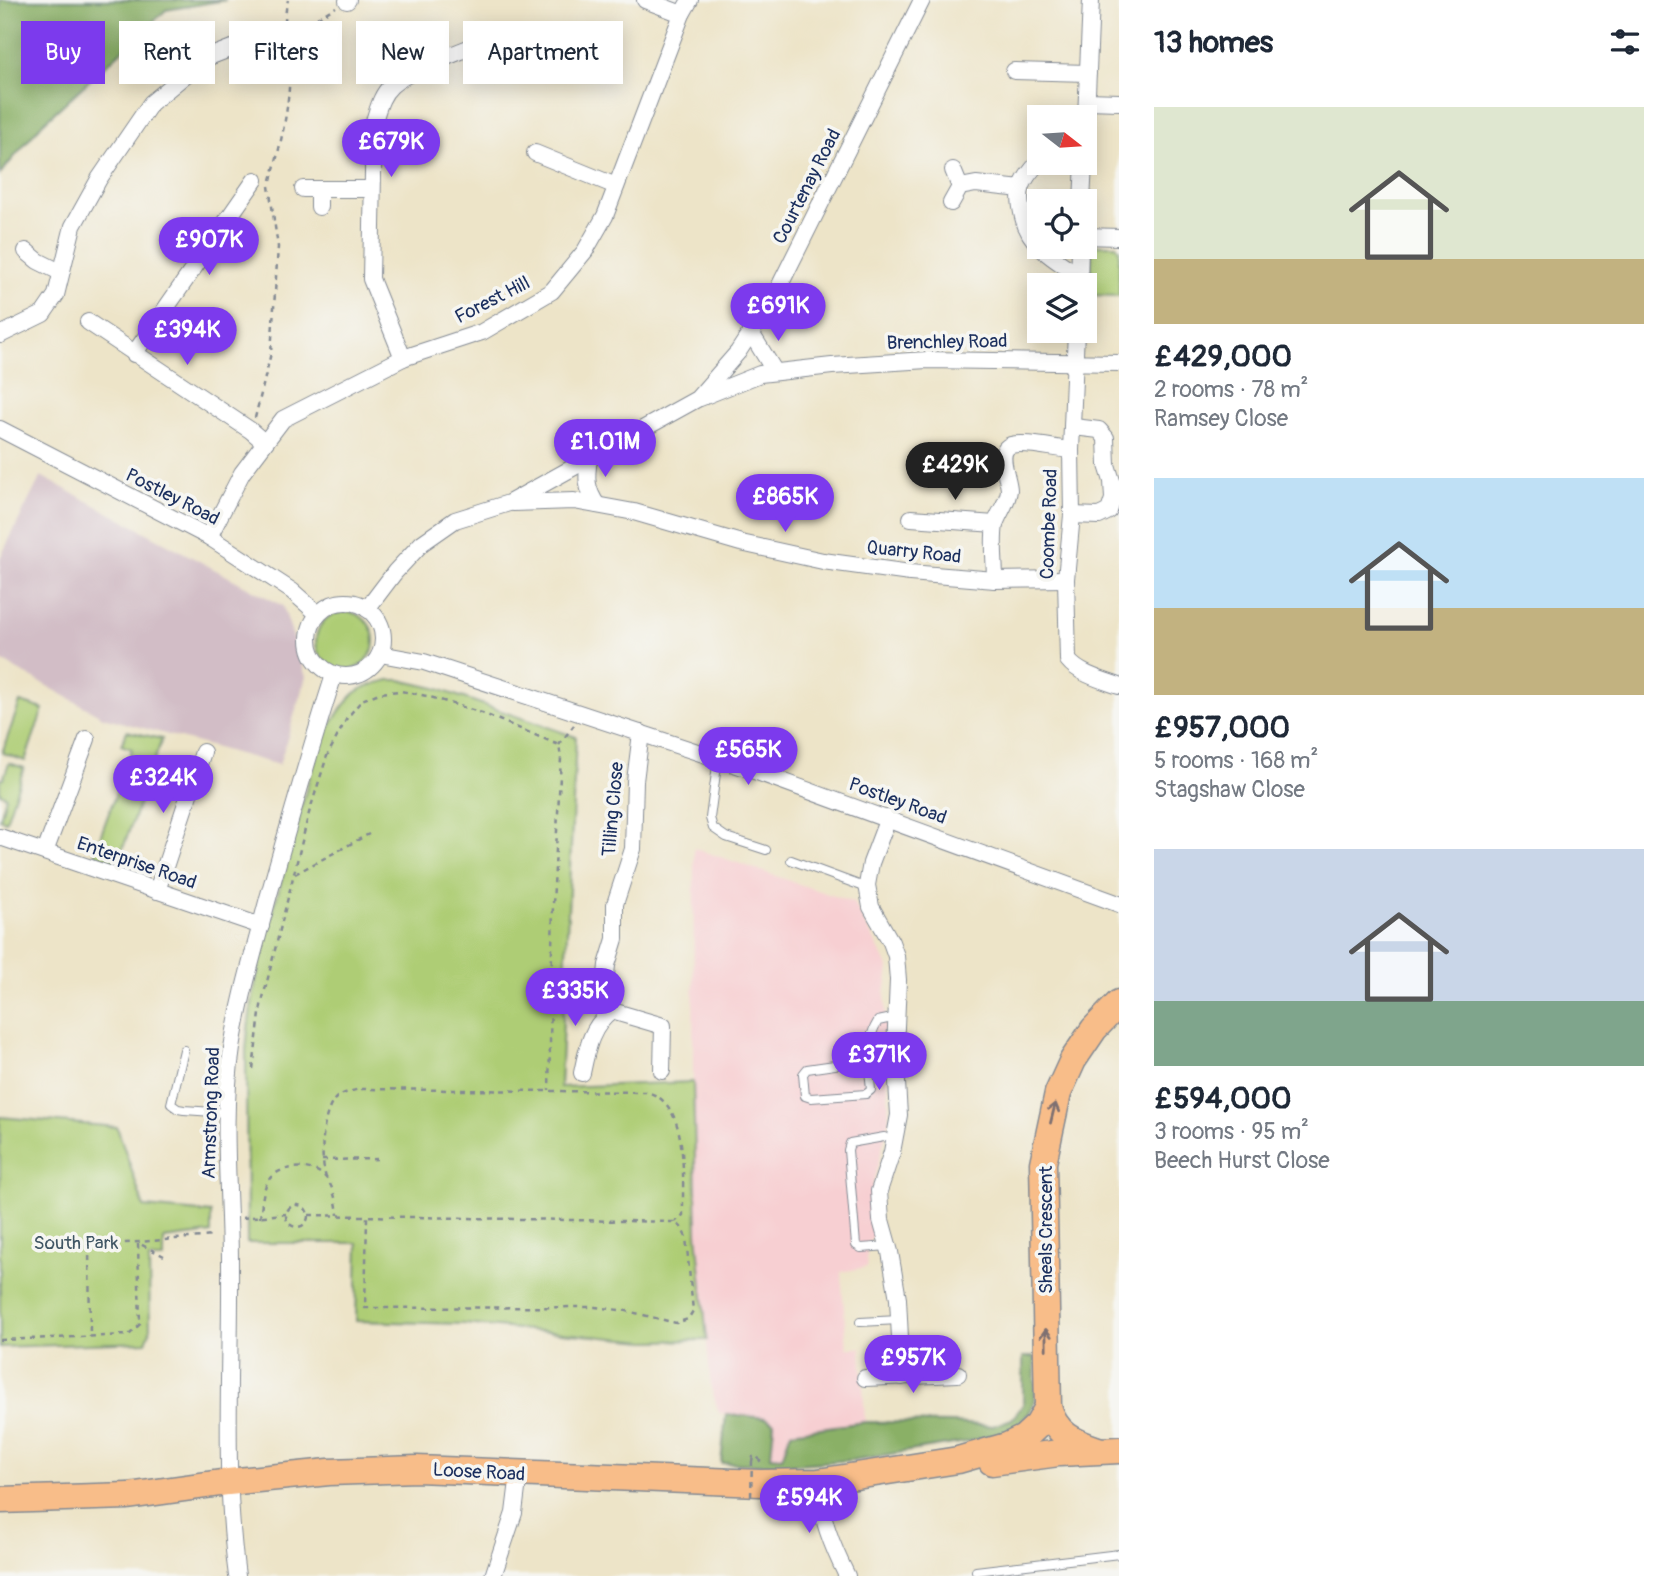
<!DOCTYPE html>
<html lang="en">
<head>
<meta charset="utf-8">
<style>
	:root { --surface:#fff; --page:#f6f6f7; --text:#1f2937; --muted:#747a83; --accent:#7c3aed }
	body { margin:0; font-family:Pangolin,sans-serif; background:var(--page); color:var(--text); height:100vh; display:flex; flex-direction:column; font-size:26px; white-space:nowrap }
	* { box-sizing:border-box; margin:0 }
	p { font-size:23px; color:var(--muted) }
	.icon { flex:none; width:38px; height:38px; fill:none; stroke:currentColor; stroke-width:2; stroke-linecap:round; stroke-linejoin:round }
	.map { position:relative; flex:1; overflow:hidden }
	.drawer { display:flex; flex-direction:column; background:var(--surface); width:560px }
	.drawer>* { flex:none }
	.top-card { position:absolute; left:21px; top:21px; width:665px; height:63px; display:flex; gap:14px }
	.needle { width:46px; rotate:107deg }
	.fabs { position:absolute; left:1027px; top:105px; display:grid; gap:14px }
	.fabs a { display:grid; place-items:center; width:70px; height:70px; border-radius:0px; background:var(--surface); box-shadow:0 4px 18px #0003; font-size:35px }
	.price { position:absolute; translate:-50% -60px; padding:0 16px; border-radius:24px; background:var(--accent); color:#fff; font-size:23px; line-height:46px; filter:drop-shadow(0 2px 4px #0008) }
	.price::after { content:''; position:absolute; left:50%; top:42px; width:21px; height:16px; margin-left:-10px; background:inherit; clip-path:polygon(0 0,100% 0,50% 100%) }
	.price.active { background:#222; color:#fff }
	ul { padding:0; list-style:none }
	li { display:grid; align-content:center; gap:14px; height:371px; padding:0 35px }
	li span { display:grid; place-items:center; height:217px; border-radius:0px; color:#555 }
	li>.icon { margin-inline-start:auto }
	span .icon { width:126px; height:126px; fill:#fffc; stroke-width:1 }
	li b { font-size:30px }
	h2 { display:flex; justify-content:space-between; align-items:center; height:84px; padding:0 35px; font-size:30px }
	.chip { padding:0 24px; border-radius:0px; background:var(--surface); box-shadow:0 4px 18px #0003; font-size:24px; line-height:63px }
	.chip.active { background:var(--accent); color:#fff }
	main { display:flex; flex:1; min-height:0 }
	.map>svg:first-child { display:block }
	.built { fill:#f7cfd2 }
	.industrial { fill:#d2bdc6 }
	.green { fill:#aecd74; stroke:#647e69; stroke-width:2 }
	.forest { fill:#8ab066; stroke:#527062; stroke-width:2 }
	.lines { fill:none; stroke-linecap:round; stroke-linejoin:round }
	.service-casing { stroke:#848a93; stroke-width:10 }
	.minor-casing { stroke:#848a93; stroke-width:18 }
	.trunk-casing { stroke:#848a93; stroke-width:29 }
	.path { stroke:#848a93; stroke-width:2.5; stroke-dasharray:5 5; stroke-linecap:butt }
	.service { stroke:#fff; stroke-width:8 }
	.minor { stroke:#fff; stroke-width:16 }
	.trunk { stroke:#f8bd89; stroke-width:26 }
	.path-bridge { stroke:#848a93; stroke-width:2.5; stroke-dasharray:5 5; stroke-linecap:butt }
	.oneway { stroke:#7e6f71 }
	.labels { text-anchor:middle; stroke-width:7; stroke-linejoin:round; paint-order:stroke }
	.street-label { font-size:19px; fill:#1b2f5e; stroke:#f6f6f2 }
	.park-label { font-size:19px; fill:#405664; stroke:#f6f6f2 }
</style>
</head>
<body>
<main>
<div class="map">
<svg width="1119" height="1576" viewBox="0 0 1119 1576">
	<rect width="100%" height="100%" fill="#f6f6f2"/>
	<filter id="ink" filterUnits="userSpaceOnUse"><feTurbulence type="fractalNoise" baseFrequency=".0143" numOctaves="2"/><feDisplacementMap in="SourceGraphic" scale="14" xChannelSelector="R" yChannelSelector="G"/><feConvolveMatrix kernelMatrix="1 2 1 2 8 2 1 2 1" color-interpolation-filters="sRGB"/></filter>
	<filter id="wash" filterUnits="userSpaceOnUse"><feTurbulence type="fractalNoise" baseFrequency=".00686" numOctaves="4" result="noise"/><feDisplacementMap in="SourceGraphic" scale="28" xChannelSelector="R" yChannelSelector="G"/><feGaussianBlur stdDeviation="1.57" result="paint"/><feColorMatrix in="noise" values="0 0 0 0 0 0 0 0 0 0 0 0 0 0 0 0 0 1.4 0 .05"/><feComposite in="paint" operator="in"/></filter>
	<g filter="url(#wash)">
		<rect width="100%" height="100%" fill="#ede4c8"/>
		<path class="built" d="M 694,848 L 854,903 L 889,968 L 885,993 L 889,1121 L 873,1184 L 872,1217 L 874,1236 L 867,1244 L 867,1267 L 841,1272 L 847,1348 L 861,1348 L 865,1422 L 792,1432 L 783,1457 L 771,1456 L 774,1433 L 766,1418 L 719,1413 L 711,1388 L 697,1233 L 693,1082 Z"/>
		<path class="industrial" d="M 41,476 L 283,606 L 306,677 L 279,765 L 103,717 L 0,660 L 0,558 Z"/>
		<g class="green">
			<path d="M 1094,245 L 1116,245 L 1119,250 L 1119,296 L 1090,295 L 1092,248 Z"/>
			<circle cx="345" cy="641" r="29"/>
			<path d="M 389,680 L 400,680 L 435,688 L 576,737 L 560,1087 L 693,1082 L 697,1233 L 707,1340 L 646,1341 L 464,1324 L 356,1321 L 358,1243 L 247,1243 L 246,1051 C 251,982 272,914 291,847 C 305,797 315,732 354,694 C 364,686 377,683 389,680 Z"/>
			<path d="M 20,702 L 43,709 L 25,761 L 2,753 Z"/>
			<path d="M 127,731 L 162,739 L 118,862 L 94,854 L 132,749 L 121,745 Z"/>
			<path d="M 9,763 L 24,768 L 6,821 L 0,819 L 6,796 L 0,793 L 0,779 L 3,779 Z"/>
			<path d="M 0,1117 L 117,1127 L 144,1207 L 211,1213 L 211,1233 L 164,1239 L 164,1259 L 149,1259 L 150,1331 L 146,1342 L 0,1347 Z"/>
		</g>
		<g class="forest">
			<path d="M 0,0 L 226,0 L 166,10 L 42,124 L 0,174 Z"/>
			<path d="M 1023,1357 L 1035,1357 L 1035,1400 L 1030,1412 L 1019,1424 L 1006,1432 L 966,1442 L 853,1460 L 781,1465 L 721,1463 L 726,1414 L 766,1418 L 774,1423 L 771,1456 L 782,1457 L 791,1432 L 865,1422 L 953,1423 L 993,1426 L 1012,1419 L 1023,1405 Z"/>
		</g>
	</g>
	<g filter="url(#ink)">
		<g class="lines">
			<g class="service-casing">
				<g id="service">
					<path d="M 718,758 L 710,818 L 713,828 L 726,837 L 766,850"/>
					<path d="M 791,860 L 867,888"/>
					<path d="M 184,1050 L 171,1104 L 178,1109 L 184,1110 L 228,1113"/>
					<path d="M 869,1060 L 807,1069 L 803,1074 L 805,1096 L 811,1098 L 866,1094 L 871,1090 C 869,1066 864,1043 878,1021 L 897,1017"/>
					<path d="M 884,1137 L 850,1143 L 848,1150 L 856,1245 L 861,1248 L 889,1246"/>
					<path d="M 860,1322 L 899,1320"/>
					<path d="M 976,1571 L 1119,1554"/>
				</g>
			</g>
			<g class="minor-casing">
				<g id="minor">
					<path d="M 645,0 L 682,14"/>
					<path d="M 347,1 L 348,0"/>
					<path d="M 1014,71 L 1088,73"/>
					<path d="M 1087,101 L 1119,102"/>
					<path d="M 1085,141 L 1091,0"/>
					<path d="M 535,153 L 616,186"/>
					<path d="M 1040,161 C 1033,168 1024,179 1021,189 C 1019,197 1021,209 1023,217 C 1030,246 1055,260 1079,275"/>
					<path d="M 953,170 L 960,187"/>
					<path d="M 303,189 L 372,189"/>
					<path d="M 1082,201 L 1084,163"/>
					<path d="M 951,203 L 960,187 L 976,184 L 1021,189"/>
					<path d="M 319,207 L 319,189"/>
					<path d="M 1085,236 L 1119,237"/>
					<path d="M 26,251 L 38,261 L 60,272"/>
					<path d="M 1079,283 L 1080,247"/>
					<path d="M 88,322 L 250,430 L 264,442"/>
					<path d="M 1076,331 L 1071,450 L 1072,515 L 1066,579 L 1068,660 C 1079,674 1102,680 1119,686"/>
					<path d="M 751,333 L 775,372"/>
					<path d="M 0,335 L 43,314 L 56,295 L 73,226 L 99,179 L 151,103 L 206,58 L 232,48"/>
					<path d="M 134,354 L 255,180"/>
					<path d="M 403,358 L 371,279 L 374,121 C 378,109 381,95 391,86 C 408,70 460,52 483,42"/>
					<path d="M 700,398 L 760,374 L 832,366 L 927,360 L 1119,363"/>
					<path d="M 0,429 L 209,537 L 292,591 L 318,614"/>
					<path d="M 589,459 C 586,478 586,489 597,505"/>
					<path d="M 513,503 L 574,501 L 634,512 L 741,543 L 823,561 L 910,573 L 995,580 L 1066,579"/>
					<path d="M 1072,515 L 1099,516 L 1109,511 L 1113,499 L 1112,481 L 1107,465 L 1106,438 L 1099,430 L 1074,427"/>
					<path d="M 911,518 L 995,524"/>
					<path d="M 209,537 L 242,473 L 283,419 L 403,358 L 482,332 L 552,291 L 585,251 L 605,216 L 682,14 L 690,0"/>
					<path d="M 995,580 C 995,563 992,542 995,525 C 998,513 1008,503 1009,490 C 1009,478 995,451 1011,445 C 1025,441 1056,449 1071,450"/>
					<circle cx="346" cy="639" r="37"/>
					<path d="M 367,609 L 395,572 L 422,543 L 455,520 L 509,503 L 697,399 L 738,352 L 774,297 L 922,0"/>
					<path d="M 380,654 L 424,662 L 749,769 L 1119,904"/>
					<path d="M 641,733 L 635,781 L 633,849 L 615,904 L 615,939 L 607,965 L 605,985 L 612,1011 L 663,1026 L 662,1071"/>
					<path d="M 888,818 L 871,863 L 867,885 L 871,907 L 891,942 L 896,956 L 898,980 L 895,1050 L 899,1115 L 892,1152 L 879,1191 L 881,1220 L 890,1252 L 898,1299 L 902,1377"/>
					<path d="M 0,837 L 261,926"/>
					<path d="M 45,852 L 87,739"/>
					<path d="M 157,891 L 203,752"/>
					<path d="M 582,1073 C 587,1049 591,1026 612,1011"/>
					<path d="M 865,1378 L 958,1374"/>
					<path d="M 818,1482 C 820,1516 832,1546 847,1576"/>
					<path d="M 237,1576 C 223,1472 231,1368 230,1264 C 230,1193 221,1119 232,1048 C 240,997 255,948 268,898 C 289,824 310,749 334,675"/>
					<path d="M 493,1576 L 514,1513 L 519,1473"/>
				</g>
			</g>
			<g class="trunk-casing">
				<g id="trunk">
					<path d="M 1098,1450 C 1074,1442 1055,1434 1048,1407 L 1043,1163 L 1058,1093 L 1073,1060 L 1094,1029 L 1119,1003"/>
					<path d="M 992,1462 L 1059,1453 L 1119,1450"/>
					<path d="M 0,1500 L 128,1496 L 228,1482 L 329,1472 L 417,1469 L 760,1483 L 818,1482 L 958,1460 L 1007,1446 L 1024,1438 L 1038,1425 L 1048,1407"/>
				</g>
			</g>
			<g class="path">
				<path d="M 246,50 L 259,51 L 336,7"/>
				<path d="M 271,180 C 279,151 287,118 289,88 C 291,58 280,29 288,0"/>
				<path d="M 255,418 L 271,353 L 278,247 L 269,186"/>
				<path d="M 559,745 L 574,725"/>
				<path d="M 295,874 L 369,834"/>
				<path d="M 253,1069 L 261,1006 L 309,813 L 327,756 L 347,718 L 362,700 L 379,693 L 401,691 L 427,696 L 482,713 L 559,745 L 561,758 L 553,904 L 549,1090"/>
				<path d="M 322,1160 L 380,1159"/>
				<path d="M 326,1178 C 320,1158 321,1118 334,1100 C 340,1093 352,1091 360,1089 L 646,1092 C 691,1102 682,1180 683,1215 L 675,1222"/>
				<circle cx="297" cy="1216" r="11"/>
				<path d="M 309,1215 L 675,1222 L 681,1227 L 686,1237 L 693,1311 L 688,1319 L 676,1323 L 627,1311 L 595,1307 L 365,1308 L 367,1217"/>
				<path d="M 242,1218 L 286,1214"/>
				<path d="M 260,1218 C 262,1206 262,1191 268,1181 C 278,1164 315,1163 327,1179 C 334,1189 337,1204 338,1215"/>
				<path d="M 89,1246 L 90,1337"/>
				<path d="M 75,1247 L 214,1236"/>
				<path d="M 0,1340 L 129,1335 L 140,1324 L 138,1243 L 164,1256"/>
				<path d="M 752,1461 L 753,1457 L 757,1456 L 762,1464"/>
			</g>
			<use href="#service" class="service"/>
			<use href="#minor" class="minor"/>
			<use href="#trunk" class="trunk"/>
			<path class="path-bridge" d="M 751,1496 L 752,1461"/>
		</g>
		<defs><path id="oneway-shaft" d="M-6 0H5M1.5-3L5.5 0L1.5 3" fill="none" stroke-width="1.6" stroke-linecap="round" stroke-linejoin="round" transform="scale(1.75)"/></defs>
		<g class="oneway">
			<use href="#oneway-shaft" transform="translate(1053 1113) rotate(-76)"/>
			<use href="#oneway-shaft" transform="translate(1046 1339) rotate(-91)"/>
		</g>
	</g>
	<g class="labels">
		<g class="street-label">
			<text transform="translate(806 186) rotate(-63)" y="7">Courtenay Road</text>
			<text transform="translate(492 299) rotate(-27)" y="7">Forest Hill</text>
			<text transform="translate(947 341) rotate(-1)" y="7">Brenchley Road</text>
			<text transform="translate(173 496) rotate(27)" y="7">Postley Road</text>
			<text transform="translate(1048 524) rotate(-88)" y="7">Coombe Road</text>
			<text transform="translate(914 551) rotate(6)" y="7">Quarry Road</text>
			<text transform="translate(898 800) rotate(20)" y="7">Postley Road</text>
			<text transform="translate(612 809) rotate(-85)" y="7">Tilling Close</text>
			<text transform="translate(137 862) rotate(19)" y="7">Enterprise Road</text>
			<text transform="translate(210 1113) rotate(-88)" y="7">Armstrong Road</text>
			<text transform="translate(1045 1230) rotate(-90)" y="7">Sheals Crescent</text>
			<text transform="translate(479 1471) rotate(3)" y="7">Loose Road</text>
		</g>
		<g class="park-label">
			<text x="76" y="1249">South Park</text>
		</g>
	</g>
</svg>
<div class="fabs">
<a><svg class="needle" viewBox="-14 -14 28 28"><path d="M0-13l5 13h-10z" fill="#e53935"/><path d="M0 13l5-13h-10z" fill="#747a83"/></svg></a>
<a><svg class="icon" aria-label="locate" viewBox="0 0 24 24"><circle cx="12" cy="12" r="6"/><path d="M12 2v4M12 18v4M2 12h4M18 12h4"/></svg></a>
<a><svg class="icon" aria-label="layers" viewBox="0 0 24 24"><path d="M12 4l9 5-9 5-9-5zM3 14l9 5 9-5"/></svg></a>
</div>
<b class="price" style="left:391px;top:179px">£679K</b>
<b class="price" style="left:209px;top:277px">£907K</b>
<b class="price" style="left:778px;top:343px">£691K</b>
<b class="price" style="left:187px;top:367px">£394K</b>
<b class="price" style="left:605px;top:479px">£1.01M</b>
<b class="price active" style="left:955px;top:502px">£429K</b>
<b class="price" style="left:785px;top:534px">£865K</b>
<b class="price" style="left:748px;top:787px">£565K</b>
<b class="price" style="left:163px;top:815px">£324K</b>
<b class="price" style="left:575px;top:1028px">£335K</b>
<b class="price" style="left:879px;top:1092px">£371K</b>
<b class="price" style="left:913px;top:1395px">£957K</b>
<b class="price" style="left:809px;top:1535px">£594K</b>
<div class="top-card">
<a class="chip active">Buy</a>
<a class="chip">Rent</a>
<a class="chip">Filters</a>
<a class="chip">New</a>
<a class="chip">Apartment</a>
</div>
</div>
<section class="drawer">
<h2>13 homes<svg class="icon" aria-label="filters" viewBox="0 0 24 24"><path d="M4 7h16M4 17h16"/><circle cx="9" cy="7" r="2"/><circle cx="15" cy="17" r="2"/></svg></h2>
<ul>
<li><span style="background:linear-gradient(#dfe7d0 70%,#c2b280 0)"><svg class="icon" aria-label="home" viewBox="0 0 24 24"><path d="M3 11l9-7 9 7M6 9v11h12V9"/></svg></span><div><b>£429,000</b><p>2 rooms · 78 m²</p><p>Ramsey Close</p></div></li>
<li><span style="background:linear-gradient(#bfe0f5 60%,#c2b280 0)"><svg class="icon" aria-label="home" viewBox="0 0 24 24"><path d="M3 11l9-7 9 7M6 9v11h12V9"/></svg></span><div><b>£957,000</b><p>5 rooms · 168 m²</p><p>Stagshaw Close</p></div></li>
<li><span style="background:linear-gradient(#c9d6e8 70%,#7fa58c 0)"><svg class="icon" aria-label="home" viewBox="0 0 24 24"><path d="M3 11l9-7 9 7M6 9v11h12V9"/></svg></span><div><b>£594,000</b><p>3 rooms · 95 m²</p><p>Beech Hurst Close</p></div></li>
</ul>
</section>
</main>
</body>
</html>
